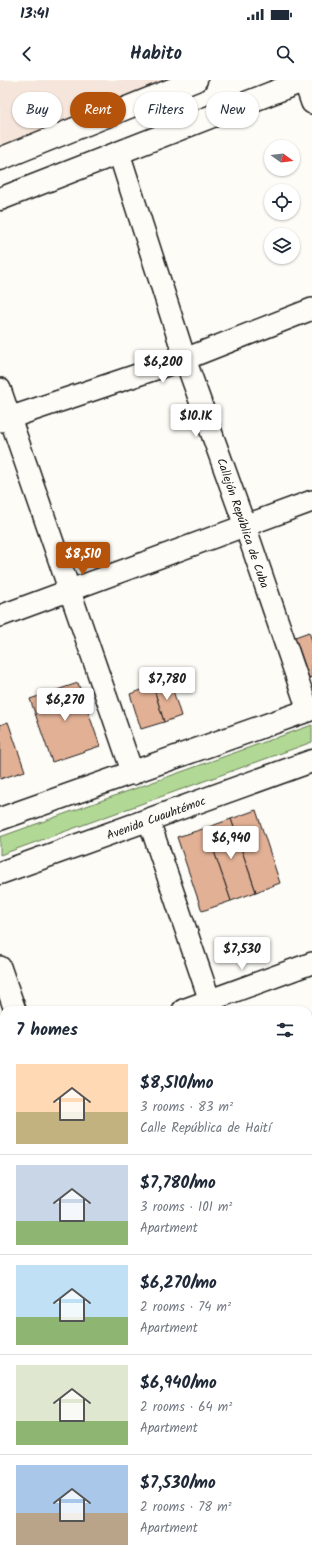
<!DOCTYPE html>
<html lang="en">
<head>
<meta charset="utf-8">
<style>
	:root { --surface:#fff; --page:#f2f2f3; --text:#1f2937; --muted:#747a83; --line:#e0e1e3; --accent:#b45309 }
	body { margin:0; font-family:Kalam,sans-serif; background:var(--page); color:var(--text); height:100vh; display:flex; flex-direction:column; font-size:15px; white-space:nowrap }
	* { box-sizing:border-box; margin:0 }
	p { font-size:13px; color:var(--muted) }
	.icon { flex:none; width:22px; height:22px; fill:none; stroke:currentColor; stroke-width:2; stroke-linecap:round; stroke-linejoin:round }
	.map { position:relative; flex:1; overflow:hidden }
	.side { position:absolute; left:0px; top:926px; width:312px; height:556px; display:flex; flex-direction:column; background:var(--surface); border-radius:12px 12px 0 0; box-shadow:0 1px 3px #0004 }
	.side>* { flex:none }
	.guide { position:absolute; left:12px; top:12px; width:288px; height:36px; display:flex; gap:8px }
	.needle { width:26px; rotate:105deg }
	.tools { position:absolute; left:264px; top:60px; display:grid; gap:8px }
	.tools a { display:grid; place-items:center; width:36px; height:36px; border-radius:50%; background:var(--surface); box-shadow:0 1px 3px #0004; font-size:20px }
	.price { position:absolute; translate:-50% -34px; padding:0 9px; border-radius:4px; background:#fff; color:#222; font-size:13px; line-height:26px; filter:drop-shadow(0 1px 2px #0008) }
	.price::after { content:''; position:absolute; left:50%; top:24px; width:12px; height:9px; margin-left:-6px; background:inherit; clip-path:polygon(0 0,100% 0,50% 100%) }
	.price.selected { background:var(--accent); color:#fff }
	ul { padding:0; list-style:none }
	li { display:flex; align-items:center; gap:12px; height:100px; padding:0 16px }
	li+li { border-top:1px solid var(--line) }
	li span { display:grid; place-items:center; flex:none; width:112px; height:80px; border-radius:0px; color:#555 }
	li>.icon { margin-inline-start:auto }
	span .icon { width:48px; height:48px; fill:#fffc; stroke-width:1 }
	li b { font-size:17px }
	h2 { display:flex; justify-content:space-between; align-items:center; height:48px; padding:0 16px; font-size:17px }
	.pill { padding:0 14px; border-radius:18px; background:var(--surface); box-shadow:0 1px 3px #0004; font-size:14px; line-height:36px }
	.pill.selected { background:var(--accent); color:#fff }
	.status { display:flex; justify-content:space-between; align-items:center; height:28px; padding:0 20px; background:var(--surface); direction:ltr }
	.status svg { height:11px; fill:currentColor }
	header { display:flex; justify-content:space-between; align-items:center; height:52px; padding:0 16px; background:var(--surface); font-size:18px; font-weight:700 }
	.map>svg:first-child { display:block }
	.built { fill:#f5e5da }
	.green { fill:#b1d894; stroke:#667a58 }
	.building { fill:#e2b095; stroke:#1c1c1c }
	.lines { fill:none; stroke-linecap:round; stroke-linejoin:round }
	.minor-casing { stroke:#1c1c1c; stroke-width:24 }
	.tertiary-casing { stroke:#1c1c1c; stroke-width:25 }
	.secondary-casing { stroke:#1c1c1c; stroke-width:25 }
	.minor { stroke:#fdfcf7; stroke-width:21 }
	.tertiary { stroke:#fdfcf7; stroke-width:22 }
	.secondary { stroke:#fdfcf7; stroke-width:22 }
	.labels { text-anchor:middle; stroke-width:3; stroke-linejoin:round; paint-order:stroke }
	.street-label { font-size:12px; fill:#1c1c1c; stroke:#fdfcf7 }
</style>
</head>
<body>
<div class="status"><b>13:41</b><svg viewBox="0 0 49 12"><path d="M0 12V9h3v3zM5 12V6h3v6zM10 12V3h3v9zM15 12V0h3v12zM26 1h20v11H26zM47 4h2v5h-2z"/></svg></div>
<header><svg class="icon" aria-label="back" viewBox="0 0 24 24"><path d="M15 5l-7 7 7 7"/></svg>Habito<svg class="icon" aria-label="search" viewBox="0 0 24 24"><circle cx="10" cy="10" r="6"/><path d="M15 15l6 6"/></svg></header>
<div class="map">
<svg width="312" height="1482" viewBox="0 0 312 1482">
	<rect width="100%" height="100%" fill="#fdfcf7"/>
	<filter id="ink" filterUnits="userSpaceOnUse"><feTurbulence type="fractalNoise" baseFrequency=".025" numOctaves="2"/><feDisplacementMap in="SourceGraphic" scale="8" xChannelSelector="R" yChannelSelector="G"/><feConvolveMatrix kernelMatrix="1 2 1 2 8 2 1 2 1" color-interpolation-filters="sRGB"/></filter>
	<g filter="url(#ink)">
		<path class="built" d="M 0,0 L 166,0 L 0,68 Z"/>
		<path class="green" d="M 312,645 L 312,662 L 0,775 L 0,757 Z"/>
		<g class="building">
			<path d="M 309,552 L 312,561 L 312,597 L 309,598 L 295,557 Z"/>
			<path d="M 170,601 L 181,636 L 164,642 L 153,606 Z"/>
			<path d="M 78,603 L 100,666 L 52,682 L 30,619 Z"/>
			<path d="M 153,606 L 164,642 L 141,649 L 130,614 Z"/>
			<path d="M 8,642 L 25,691 L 0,699 L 0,645 Z"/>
			<path d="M 256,730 L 280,803 L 256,812 L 231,739 Z"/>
			<path d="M 231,739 L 256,812 L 231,821 L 206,748 Z"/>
			<path d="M 206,748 L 231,821 L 202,831 L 177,757 Z"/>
		</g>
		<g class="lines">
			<g class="minor-casing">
				<g id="minor">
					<path d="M 304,0 L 312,23"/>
					<path d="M 119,73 L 185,279 L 245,446 L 308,630"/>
					<path d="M 0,309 L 133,694"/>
					<path d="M 0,341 L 185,279 L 312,229"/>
					<path d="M 0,536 L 312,421"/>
					<path d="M 149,741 L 213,930"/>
					<path d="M 0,887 L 15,930"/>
					<path d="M 183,930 L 312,883"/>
					<path d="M 0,996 L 4,995"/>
					<path d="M 308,1314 L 312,1313"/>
					<path d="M 308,1367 L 312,1379"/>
					<path d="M 0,1423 L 4,1422"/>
					<path d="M 0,1464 L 4,1476"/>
				</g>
			</g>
			<g class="tertiary-casing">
				<g id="tertiary">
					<path d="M 308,1082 L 312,1080"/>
					<path d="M 0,1191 L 4,1190"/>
				</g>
			</g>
			<g class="secondary-casing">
				<g id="secondary">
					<path d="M 0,79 L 196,0"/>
					<path d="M 0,119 L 305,0"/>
					<path d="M 0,739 L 312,629"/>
					<path d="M 0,793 L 312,681"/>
				</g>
			</g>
			<use href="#minor" class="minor"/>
			<use href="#tertiary" class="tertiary"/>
			<use href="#secondary" class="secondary"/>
		</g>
	</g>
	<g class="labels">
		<g class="street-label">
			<text transform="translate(243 443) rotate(71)" y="4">Callejón República de Cuba</text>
			<text transform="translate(156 738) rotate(-20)" y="4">Avenida Cuauhtémoc</text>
		</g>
	</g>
</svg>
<div class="tools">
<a><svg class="needle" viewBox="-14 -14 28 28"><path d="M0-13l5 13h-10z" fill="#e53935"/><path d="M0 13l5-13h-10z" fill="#747a83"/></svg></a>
<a><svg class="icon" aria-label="locate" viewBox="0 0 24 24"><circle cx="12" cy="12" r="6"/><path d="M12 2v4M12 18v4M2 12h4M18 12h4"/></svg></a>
<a><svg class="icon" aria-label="layers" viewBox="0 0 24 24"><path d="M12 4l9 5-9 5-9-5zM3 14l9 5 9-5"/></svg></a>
</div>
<b class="price" style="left:163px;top:304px">$6,200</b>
<b class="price" style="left:196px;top:358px">$10.1K</b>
<b class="price selected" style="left:83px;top:496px">$8,510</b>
<b class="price" style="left:167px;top:621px">$7,780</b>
<b class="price" style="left:65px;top:642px">$6,270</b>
<b class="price" style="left:231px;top:780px">$6,940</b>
<b class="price" style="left:242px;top:891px">$7,530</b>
<div class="guide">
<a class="pill">Buy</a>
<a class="pill selected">Rent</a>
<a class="pill">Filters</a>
<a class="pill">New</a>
</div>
<section class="side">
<h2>7 homes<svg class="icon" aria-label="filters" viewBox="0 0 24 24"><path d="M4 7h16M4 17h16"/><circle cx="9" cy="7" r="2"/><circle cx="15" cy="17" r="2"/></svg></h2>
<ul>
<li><span style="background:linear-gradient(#ffd9b3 60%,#c2b280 0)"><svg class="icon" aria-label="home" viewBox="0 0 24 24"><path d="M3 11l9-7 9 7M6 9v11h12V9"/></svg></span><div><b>$8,510/mo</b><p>3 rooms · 83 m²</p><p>Calle República de Haití</p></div></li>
<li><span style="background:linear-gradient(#c9d6e8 70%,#8fb573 0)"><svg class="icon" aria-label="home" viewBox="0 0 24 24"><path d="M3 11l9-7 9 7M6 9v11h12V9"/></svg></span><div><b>$7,780/mo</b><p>3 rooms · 101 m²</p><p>Apartment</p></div></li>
<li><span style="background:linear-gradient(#bfe0f5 65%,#8fb573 0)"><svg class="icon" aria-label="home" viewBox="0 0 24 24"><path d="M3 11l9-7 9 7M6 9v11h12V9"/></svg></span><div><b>$6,270/mo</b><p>2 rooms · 74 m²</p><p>Apartment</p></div></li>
<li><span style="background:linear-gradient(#dfe7d0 70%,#8fb573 0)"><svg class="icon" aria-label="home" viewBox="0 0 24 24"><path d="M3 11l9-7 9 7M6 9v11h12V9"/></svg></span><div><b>$6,940/mo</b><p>2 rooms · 64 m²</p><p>Apartment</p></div></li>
<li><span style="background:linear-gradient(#a9c7e8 60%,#b9a48a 0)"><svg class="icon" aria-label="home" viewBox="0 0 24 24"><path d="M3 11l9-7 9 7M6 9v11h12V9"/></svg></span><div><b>$7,530/mo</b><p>2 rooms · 78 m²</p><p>Apartment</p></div></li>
</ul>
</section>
</div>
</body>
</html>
